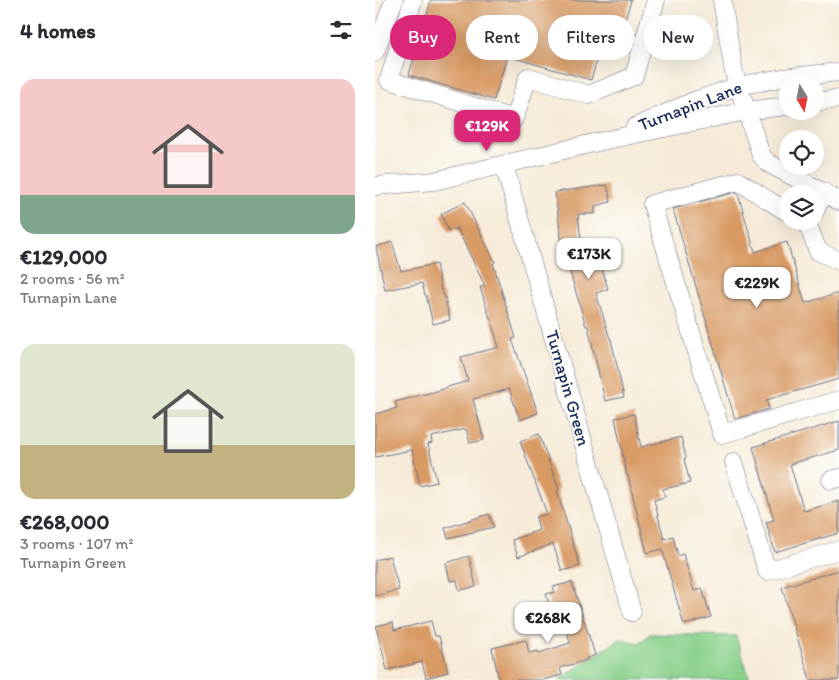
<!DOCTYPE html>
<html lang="en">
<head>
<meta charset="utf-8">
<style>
	:root { --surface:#fff; --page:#f7f7f7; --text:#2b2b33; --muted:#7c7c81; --accent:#db2777 }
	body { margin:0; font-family:Itim,sans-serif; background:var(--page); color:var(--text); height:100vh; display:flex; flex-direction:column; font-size:19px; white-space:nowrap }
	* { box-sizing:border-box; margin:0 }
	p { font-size:16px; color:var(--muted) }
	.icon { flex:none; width:28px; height:28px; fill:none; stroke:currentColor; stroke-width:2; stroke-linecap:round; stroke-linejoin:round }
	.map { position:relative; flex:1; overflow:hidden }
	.side { display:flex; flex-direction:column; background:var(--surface); width:375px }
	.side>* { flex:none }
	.top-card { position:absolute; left:15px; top:15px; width:374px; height:45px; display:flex; gap:10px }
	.needle { width:32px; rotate:170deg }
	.buttons { position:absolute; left:404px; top:75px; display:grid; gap:10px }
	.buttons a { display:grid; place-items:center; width:45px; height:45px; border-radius:50%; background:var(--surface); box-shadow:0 5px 20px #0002; font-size:25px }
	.price { position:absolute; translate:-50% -42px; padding:0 11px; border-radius:10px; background:#fff; color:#222; font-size:16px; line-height:32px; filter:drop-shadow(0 1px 2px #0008) }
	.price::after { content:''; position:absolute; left:50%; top:30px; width:15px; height:11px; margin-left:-8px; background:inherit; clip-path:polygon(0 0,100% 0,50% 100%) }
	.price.active { background:var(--accent); color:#fff }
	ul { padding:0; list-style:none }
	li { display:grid; align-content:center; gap:10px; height:265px; padding:0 20px }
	li span { display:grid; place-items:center; height:155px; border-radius:15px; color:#555 }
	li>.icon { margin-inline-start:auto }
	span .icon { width:90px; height:90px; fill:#fffc; stroke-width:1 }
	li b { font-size:21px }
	h2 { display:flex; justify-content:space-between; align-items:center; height:60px; padding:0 20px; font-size:21px }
	.chip { padding:0 18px; border-radius:22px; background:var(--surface); box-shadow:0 5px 20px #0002; font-size:18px; line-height:45px }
	.chip.active { background:var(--accent); color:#fff }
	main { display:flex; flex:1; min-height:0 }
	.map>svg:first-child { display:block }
	.green { fill:#8ad18c; stroke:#528075 }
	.building { fill:#d89a64 }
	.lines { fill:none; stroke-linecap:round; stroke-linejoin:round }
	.minor-casing { stroke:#687189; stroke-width:19 }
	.minor { stroke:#fff; stroke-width:18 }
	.labels { text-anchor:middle; stroke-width:4; stroke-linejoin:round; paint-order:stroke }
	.street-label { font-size:18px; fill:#1b2f5e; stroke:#fdfcf7 }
</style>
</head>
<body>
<main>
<section class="side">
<h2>4 homes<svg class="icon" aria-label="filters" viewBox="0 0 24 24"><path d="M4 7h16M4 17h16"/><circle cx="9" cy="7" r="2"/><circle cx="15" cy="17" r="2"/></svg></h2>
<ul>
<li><span style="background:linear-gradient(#f6c9c9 75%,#7fa58c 0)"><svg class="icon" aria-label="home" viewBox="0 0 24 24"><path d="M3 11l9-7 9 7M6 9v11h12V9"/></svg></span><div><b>€129,000</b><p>2 rooms · 56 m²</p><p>Turnapin Lane</p></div></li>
<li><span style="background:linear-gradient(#dfe7d0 65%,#c2b280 0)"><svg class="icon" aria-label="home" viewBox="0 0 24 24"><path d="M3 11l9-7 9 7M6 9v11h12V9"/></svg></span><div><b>€268,000</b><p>3 rooms · 107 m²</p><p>Turnapin Green</p></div></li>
</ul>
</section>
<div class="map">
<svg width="464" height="680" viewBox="0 0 464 680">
	<rect width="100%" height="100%" fill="#fdfcf7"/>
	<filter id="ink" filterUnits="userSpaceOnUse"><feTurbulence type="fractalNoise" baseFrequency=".02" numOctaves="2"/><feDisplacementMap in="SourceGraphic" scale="10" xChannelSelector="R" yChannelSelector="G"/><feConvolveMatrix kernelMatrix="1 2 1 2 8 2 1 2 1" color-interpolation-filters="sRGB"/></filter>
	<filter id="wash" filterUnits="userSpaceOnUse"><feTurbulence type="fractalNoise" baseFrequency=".0096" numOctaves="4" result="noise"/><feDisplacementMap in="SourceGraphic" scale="20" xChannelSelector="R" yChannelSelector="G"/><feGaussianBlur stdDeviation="1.12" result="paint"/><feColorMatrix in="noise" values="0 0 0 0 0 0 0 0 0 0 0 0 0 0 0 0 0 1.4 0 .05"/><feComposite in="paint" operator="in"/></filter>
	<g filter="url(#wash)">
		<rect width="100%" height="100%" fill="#f6ebd8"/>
		<path class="green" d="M 275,634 L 361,636 L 375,680 L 183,680 L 245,639 L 265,643 Z"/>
		<g id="blocks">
			<g class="building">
				<path d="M 56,0 L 256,0 L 242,46 L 227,42 L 216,80 L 132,56 L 119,100 L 34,75 Z"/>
				<path d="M 232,185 L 236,202 L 220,206 L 220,214 L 203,214 L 209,265 L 225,261 L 233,289 L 221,293 L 235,339 L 236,339 L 249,397 L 230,401 L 213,326 L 211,326 L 187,245 L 180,192 Z"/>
				<path d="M 361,192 L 363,194 L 380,252 L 412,242 L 430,303 L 464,293 L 464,379 L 391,400 L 394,409 L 360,419 L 298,209 Z"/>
				<path d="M 90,202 L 120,262 L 118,263 L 141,338 L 137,339 L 163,413 L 145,420 L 134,389 L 98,399 L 109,440 L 95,443 L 91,429 L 56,437 L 57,443 L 53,444 L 62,482 L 45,486 L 37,450 L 0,457 L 0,414 L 22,408 L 20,402 L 69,389 L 69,388 L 93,381 L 86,357 L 124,347 L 105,287 L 110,286 L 82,228 L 74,232 L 66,214 Z"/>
				<path d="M 17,242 L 26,271 L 61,264 L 67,294 L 69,294 L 75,320 L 58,324 L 51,295 L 50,295 L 47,283 L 10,290 L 1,247 Z"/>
				<path d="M 259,414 L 266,447 L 306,437 L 311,458 L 309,459 L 315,483 L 288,489 L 290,497 L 279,500 L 289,539 L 298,536 L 303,556 L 308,554 L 319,591 L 327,588 L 336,617 L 309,625 L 287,549 L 272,553 L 253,476 L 252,476 L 240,418 Z"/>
				<path d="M 464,421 L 464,450 L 415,464 L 429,511 L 464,501 L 464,533 L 400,552 L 391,522 L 399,520 L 378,447 Z"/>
				<path d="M 164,434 L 184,490 L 182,491 L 205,566 L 187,571 L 178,544 L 143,557 L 137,540 L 164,530 L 161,517 L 172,514 L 145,441 Z"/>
				<path d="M 114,514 L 119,527 L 73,538 L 70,528 Z"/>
				<path d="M 15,556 L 24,590 L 0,596 L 0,560 Z"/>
				<path d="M 94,556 L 101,587 L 84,590 L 82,580 L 75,581 L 71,563 Z"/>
				<path d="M 464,570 L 464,680 L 435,680 L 407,587 Z"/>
				<path d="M 197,582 L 220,655 L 212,658 L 212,660 L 185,668 L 187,675 L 168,680 L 124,680 L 117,648 L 151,640 L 154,653 L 163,651 L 164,653 L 195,643 L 188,617 L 179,620 L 171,594 L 180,592 L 178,587 Z"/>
				<path d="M 56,621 L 60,636 L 64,636 L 73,672 L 51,678 L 47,662 L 12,670 L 1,626 L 18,622 L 19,630 Z"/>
			</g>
		</g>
	</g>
	<g filter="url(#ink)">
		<use href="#blocks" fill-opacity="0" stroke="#687189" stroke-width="1"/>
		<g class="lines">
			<g class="minor-casing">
				<g id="minor">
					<path d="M 38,0 L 14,80 L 139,119 L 153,77 L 214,95 L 259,76 L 281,0"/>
					<path d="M 347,0 L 359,73 L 386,155 L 393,163 L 464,201"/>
					<path d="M 0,52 L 19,0"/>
					<path d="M 440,102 L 464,99"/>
					<path d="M 260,127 L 319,101 L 363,86 L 407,78 L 464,72"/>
					<path d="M 129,165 L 257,612"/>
					<path d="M 0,186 L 59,181 L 227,141 L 371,111 L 412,106"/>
					<path d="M 440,211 L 449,192"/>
					<path d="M 412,212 L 363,181 L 277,204 L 347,434 L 464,400"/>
					<path d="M 427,221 L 433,225 L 443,251 L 464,261"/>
					<path d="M 359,462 L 392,571 L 464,550"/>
					<path d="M 456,480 L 464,478"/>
				</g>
			</g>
			<use href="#minor" class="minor"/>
		</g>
	</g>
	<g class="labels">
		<g class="street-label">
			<text transform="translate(315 106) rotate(-21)" y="6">Turnapin Lane</text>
			<text transform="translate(193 388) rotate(74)" y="6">Turnapin Green</text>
		</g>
	</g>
</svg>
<div class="buttons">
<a><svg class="needle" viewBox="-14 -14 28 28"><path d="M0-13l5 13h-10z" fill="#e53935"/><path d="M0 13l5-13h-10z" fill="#7c7c81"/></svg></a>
<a><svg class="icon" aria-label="locate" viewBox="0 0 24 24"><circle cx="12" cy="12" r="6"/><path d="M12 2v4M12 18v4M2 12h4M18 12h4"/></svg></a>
<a><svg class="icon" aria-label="layers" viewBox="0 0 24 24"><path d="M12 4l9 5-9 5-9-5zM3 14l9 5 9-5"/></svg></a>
</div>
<b class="price active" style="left:112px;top:152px">€129K</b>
<b class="price" style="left:214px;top:280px">€173K</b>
<b class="price" style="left:382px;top:309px">€229K</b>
<b class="price" style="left:173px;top:644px">€268K</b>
<div class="top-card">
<a class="chip active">Buy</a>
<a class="chip">Rent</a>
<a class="chip">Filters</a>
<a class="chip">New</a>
</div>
</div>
</main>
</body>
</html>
